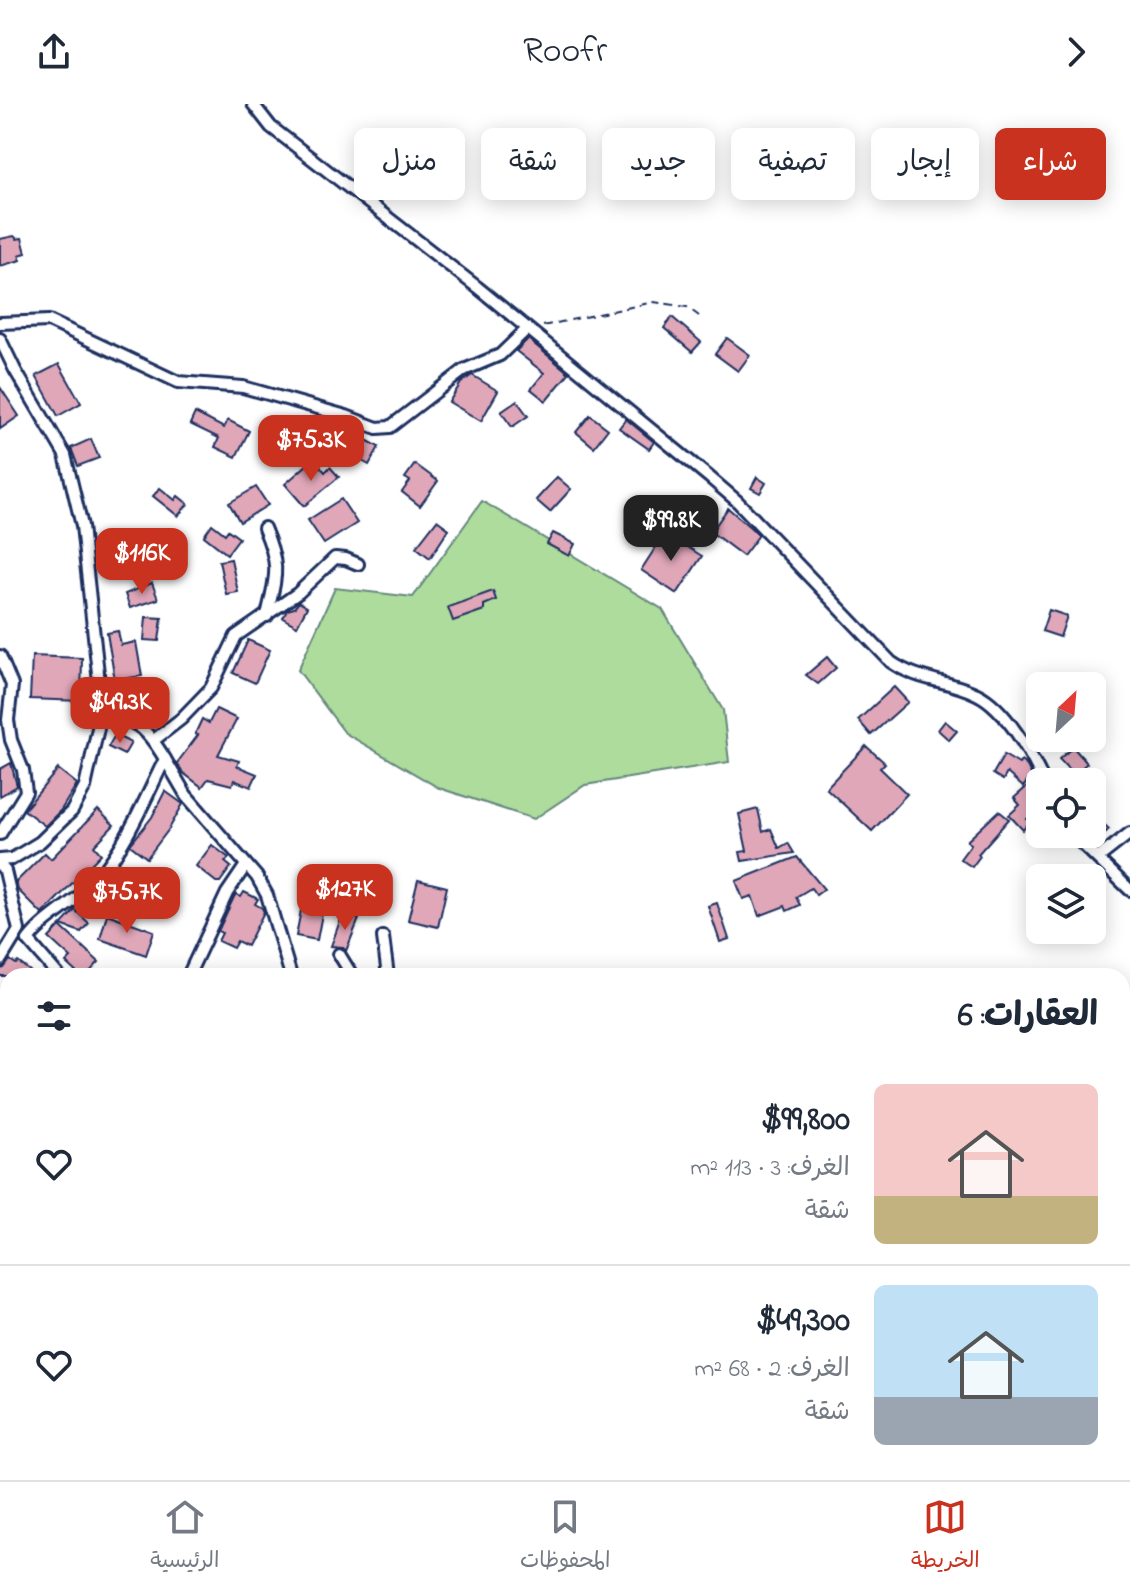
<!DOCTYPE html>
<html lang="ar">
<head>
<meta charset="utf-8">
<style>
	:root { --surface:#fff; --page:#f6f6f7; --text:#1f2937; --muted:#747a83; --line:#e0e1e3; --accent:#c8321e }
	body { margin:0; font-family:"Indie Flower","Playpen Sans Arabic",sans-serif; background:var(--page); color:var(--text); direction:rtl; height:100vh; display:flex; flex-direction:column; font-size:30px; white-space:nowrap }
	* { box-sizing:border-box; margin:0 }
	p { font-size:26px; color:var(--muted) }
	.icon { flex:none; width:44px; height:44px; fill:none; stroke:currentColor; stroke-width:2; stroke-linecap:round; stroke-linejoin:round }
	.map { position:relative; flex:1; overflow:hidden; direction:ltr }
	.side { position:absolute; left:0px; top:864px; width:1130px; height:512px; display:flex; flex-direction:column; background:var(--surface); border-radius:24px 24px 0 0; box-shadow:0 4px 20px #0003; direction:rtl }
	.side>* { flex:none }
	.hud { position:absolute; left:24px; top:24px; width:1082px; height:72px; direction:rtl; display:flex; gap:16px }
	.needle { width:52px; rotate:26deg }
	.fabs { position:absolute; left:1026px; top:568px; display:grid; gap:16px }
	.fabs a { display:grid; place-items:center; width:80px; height:80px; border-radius:12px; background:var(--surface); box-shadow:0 4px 20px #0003; font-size:40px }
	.price { position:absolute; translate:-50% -68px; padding:0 18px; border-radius:16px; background:var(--accent); color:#fff; font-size:26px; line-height:52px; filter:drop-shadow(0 2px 4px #0008) }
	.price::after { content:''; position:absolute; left:50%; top:48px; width:24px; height:18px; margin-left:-12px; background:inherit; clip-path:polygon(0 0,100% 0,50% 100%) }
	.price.current { background:#222; color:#fff }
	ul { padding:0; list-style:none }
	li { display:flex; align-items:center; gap:24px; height:200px; padding:0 32px }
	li+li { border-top:2px solid var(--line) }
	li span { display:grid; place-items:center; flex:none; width:224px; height:160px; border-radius:12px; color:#555 }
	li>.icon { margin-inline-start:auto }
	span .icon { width:96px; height:96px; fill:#fffc; stroke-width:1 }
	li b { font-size:34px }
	h2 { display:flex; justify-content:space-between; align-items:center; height:96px; padding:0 32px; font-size:34px }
	.pill { padding:0 28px; border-radius:12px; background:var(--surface); box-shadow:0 4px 20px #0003; font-size:28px; line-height:72px }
	.pill.current { background:var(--accent); color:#fff }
	header { display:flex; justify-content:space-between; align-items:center; height:104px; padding:0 32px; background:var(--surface); font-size:36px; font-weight:600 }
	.tabs { display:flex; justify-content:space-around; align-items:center; height:112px; border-top:2px solid var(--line); background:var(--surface); font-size:22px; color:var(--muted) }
	.tabs a { display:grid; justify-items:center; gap:4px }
	.tabs .current { color:var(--accent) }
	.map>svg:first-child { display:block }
	.green { fill:#aedc9c; stroke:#64867d; stroke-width:2 }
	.building { fill:#e0a7b9; stroke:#1b2f5e; stroke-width:2 }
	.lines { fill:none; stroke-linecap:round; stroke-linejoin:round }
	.minor-casing { stroke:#1b2f5e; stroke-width:16 }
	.secondary-casing { stroke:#1b2f5e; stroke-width:20 }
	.path { stroke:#1b2f5e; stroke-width:2; stroke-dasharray:8 6; stroke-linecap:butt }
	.minor { stroke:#fff; stroke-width:10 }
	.secondary { stroke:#fff; stroke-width:14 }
</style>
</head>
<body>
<header><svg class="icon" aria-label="forward" viewBox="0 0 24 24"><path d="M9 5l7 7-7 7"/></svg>Roofr<svg class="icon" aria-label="share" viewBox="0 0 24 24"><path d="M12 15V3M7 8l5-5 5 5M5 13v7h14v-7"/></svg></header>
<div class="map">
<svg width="1130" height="1376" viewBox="0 0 1130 1376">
	<rect width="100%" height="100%" fill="#fff"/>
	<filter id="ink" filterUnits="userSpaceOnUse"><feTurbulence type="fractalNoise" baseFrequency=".0125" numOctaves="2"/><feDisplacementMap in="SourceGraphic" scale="16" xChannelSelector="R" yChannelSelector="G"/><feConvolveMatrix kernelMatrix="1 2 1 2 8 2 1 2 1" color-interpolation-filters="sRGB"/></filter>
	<g filter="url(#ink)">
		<path class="green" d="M 482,397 L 662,505 L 723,606 L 729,658 L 585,681 L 534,715 L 439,684 L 345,629 L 298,566 L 335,484 L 413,493 Z"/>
		<g class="building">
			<path d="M 14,132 L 17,135 L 22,134 L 26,149 L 19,151 L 21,156 L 0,162 L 0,135 Z"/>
			<path d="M 672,213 L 701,238 L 692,248 L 664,224 Z"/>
			<path d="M 727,234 L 750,251 L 738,267 L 715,250 Z"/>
			<path d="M 528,235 L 569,269 L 546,297 L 531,285 L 544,269 L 516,247 Z"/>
			<path d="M 59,260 L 81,299 L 58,312 L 36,272 Z"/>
			<path d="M 472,271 L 498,287 L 481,317 L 449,298 L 461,279 Z"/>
			<path d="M 0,283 L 19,312 L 0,325 Z"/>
			<path d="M 517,297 L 528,312 L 512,323 L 501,308 Z"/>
			<path d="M 195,309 L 224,324 L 228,316 L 249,327 L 236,353 L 215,343 L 219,334 L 190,320 Z"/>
			<path d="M 590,311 L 608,325 L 594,343 L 576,328 Z"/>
			<path d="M 626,315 L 654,338 L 649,345 L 619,324 Z"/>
			<path d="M 330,316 L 379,343 L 369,361 L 320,333 Z"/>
			<path d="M 91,335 L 99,354 L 78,362 L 71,344 Z"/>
			<path d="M 308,360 L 314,367 L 320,362 L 325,368 L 330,363 L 339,373 L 304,402 L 285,380 Z"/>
			<path d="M 415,360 L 438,377 L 420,402 L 402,388 L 410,377 L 405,374 Z"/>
			<path d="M 557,373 L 571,385 L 550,408 L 536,396 Z"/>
			<path d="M 757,373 L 766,379 L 760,389 L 751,384 Z"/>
			<path d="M 256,383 L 268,401 L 240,418 L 229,399 Z"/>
			<path d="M 160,384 L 175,396 L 178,392 L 188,400 L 178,412 L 153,392 Z"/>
			<path d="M 341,395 L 357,419 L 324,440 L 308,416 Z"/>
			<path d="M 728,404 L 759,431 L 743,452 L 711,428 Z"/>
			<path d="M 437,416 L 449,425 L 430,454 L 416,443 Z"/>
			<path d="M 212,420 L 225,430 L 228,426 L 239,434 L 227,450 L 204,432 Z"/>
			<path d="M 553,429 L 575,440 L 569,452 L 547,440 Z"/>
			<path d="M 665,429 L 702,452 L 677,490 L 641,466 Z"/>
			<path d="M 231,455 L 238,488 L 226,490 L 219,457 Z"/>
			<path d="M 152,479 L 158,495 L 130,504 L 125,490 Z"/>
			<path d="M 493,487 L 496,496 L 484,501 L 484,506 L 453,517 L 448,503 Z"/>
			<path d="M 299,498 L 307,503 L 297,522 L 283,514 L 287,506 L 294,504 Z"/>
			<path d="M 1049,506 L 1067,512 L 1060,533 L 1042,527 Z"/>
			<path d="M 146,513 L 162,514 L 159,537 L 144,536 Z"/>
			<path d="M 118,527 L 121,541 L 136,538 L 142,572 L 115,576 L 107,529 Z"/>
			<path d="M 248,536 L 270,546 L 255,579 L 233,569 Z"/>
			<path d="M 32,552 L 82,554 L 81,597 L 30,595 Z"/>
			<path d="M 827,553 L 836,564 L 818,580 L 806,571 Z"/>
			<path d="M 894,583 L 908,598 L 871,631 L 858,616 Z"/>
			<path d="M 216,605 L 237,615 L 218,651 L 239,657 L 237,662 L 257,670 L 251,683 L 234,676 L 232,681 L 208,675 L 202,683 L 182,668 L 177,659 L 198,631 L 195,630 L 202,615 L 209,619 Z"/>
			<path d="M 945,617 L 957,627 L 949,636 L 938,626 Z"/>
			<path d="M 115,631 L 131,639 L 124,651 L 108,643 Z"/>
			<path d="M 866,642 L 885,659 L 880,664 L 907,690 L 872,727 L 826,684 Z"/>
			<path d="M 1073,643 L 1087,659 L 1074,671 L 1059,655 Z"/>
			<path d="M 1004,651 L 1019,660 L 1021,657 L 1027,662 L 1032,672 L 1023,683 L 1007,669 L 1003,676 L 993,670 Z"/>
			<path d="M 11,659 L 17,682 L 0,692 L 0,665 Z"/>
			<path d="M 58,665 L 77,680 L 61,706 L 45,722 L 24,706 Z"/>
			<path d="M 1030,680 L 1040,692 L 1040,703 L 1027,715 L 1030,718 L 1023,726 L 1009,711 L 1020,701 L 1014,694 Z"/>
			<path d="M 165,687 L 183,700 L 169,725 L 147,754 L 130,741 L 152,713 Z"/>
			<path d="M 758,705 L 763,728 L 771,725 L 779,744 L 788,739 L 794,749 L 742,757 L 740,748 L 747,747 L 739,710 Z"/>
			<path d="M 98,706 L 114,721 L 94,742 L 101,750 L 42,810 L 18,786 L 16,778 L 45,749 L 51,755 Z"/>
			<path d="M 999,707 L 1009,715 L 978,750 L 980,752 L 972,763 L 960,755 L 971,740 L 967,737 Z"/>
			<path d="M 1092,709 L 1109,725 L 1094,740 L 1092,738 Z"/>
			<path d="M 212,741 L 229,754 L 225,758 L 231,763 L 220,778 L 216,778 L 196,762 Z"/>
			<path d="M 797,753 L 824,785 L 816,791 L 811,784 L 796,793 L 800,801 L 787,807 L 785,802 L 759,812 L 752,792 L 743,795 L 736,777 Z"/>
			<path d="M 418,776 L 447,783 L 438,823 L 408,816 Z"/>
			<path d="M 244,788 L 258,795 L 255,800 L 262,804 L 264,808 L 247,842 L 237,837 L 233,844 L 218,837 L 222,829 L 218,827 L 234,793 L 236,790 L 241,793 Z"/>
			<path d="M 717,799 L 729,835 L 720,838 L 708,802 Z"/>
			<path d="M 75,806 L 89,819 L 81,828 L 61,821 Z"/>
			<path d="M 301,806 L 322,810 L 317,836 L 296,832 Z"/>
			<path d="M 107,810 L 154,827 L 146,851 L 100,835 Z"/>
			<path d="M 349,811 L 359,815 L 346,847 L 342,843 L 331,842 L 341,814 L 346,816 Z"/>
			<path d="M 60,822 L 99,858 L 86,872 L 80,872 L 66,859 L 71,854 L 49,834 Z"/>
			<path d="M 10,856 L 16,860 L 18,858 L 30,867 L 25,872 L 0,872 L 0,865 L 4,864 Z"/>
		</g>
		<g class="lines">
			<g class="minor-casing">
				<g id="minor">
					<path d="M 253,0 L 271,23 L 477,183 L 709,373 L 737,397 L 891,558 C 918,577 949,576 977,590 C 1006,604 1031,650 1044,678"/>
					<path d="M 0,219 L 49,217 L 178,278 L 243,283 L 346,312 L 377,324 L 390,323 L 464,266 L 500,251 L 526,226"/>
					<path d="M 0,235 L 15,266 L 65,351 L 82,422 L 102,606 L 85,683 L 72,707 L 40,738 L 12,755 L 0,756"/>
					<path d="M 264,424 C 281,464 276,471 267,512"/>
					<path d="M 0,552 L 12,581 L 8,616 L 11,636 L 23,666 L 26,688 L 0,730"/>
					<path d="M 154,636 L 181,615 L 211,584 L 236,532 L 298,489 L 335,454 L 346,455 L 358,460"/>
					<path d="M 165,655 L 186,691 L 257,773 L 267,791 L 291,872"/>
					<path d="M 1072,730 L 1130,786"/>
					<path d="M 1098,754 L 1130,729"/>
					<path d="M 0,761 L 5,767 L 19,826 L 0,857"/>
					<path d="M 383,833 L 388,872"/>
					<path d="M 339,850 L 350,868 L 350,872"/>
					<path d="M 59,872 L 28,836 C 47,811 78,798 98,774 C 127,740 145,695 165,655 C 144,620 138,620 102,606"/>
					<path d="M 188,872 L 227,789 L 246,761"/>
					<path d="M 0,1137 L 8,1139"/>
					<path d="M 1122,1142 L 1127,1144"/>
					<path d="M 473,1368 L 479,1376"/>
					<path d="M 778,1368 L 784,1376"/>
					<path d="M 968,1376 L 968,1368"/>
				</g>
			</g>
			<g class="secondary-casing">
				<g id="secondary">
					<path d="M 0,1270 L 8,1275"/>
					<path d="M 91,1368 L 98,1376"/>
				</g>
			</g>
			<path class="path" d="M 543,222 L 654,198 L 687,203 L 703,215"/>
			<use href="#minor" class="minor"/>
			<use href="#secondary" class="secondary"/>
		</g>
	</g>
</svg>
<div class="fabs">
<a><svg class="needle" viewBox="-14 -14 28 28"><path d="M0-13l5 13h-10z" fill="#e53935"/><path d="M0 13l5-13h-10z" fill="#747a83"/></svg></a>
<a><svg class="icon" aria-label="locate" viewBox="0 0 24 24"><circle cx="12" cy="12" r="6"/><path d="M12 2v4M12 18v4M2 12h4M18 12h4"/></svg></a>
<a><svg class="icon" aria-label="layers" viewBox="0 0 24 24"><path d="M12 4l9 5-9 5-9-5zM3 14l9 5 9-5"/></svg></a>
</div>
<b class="price" style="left:311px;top:379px">$75.3K</b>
<b class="price current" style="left:671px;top:459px">$99.8K</b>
<b class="price" style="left:142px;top:492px">$116K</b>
<b class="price" style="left:120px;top:641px">$49.3K</b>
<b class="price" style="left:345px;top:828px">$127K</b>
<b class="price" style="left:127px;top:831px">$75.7K</b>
<div class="hud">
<a class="pill current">شراء</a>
<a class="pill">إيجار</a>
<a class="pill">تصفية</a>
<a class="pill">جديد</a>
<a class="pill">شقة</a>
<a class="pill">منزل</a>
</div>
<section class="side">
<h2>العقارات: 6<svg class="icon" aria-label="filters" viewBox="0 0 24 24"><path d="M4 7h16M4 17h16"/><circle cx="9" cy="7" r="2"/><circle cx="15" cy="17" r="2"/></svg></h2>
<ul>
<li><span style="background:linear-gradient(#f6c9c9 70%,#c2b280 0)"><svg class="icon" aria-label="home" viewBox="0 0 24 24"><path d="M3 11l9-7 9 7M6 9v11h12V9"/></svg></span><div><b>$99,800</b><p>الغرف: 3 · 113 m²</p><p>شقة</p></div><svg class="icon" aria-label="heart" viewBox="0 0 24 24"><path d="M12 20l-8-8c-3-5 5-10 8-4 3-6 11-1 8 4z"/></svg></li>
<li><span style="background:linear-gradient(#bfe0f5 70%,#9aa5b1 0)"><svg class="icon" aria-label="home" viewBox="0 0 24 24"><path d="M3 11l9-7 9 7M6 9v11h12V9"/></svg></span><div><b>$49,300</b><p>الغرف: 2 · 68 m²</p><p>شقة</p></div><svg class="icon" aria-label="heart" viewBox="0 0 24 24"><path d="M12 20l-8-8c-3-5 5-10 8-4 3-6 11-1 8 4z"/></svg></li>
</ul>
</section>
</div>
<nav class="tabs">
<a class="current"><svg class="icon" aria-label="map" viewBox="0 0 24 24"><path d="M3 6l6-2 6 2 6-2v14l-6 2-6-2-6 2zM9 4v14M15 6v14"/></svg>الخريطة</a>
<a><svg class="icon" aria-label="saved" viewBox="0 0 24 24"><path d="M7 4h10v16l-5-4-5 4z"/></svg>المحفوظات</a>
<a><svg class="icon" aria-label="home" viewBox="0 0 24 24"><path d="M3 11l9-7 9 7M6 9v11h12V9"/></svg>الرئيسية</a>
</nav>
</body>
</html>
